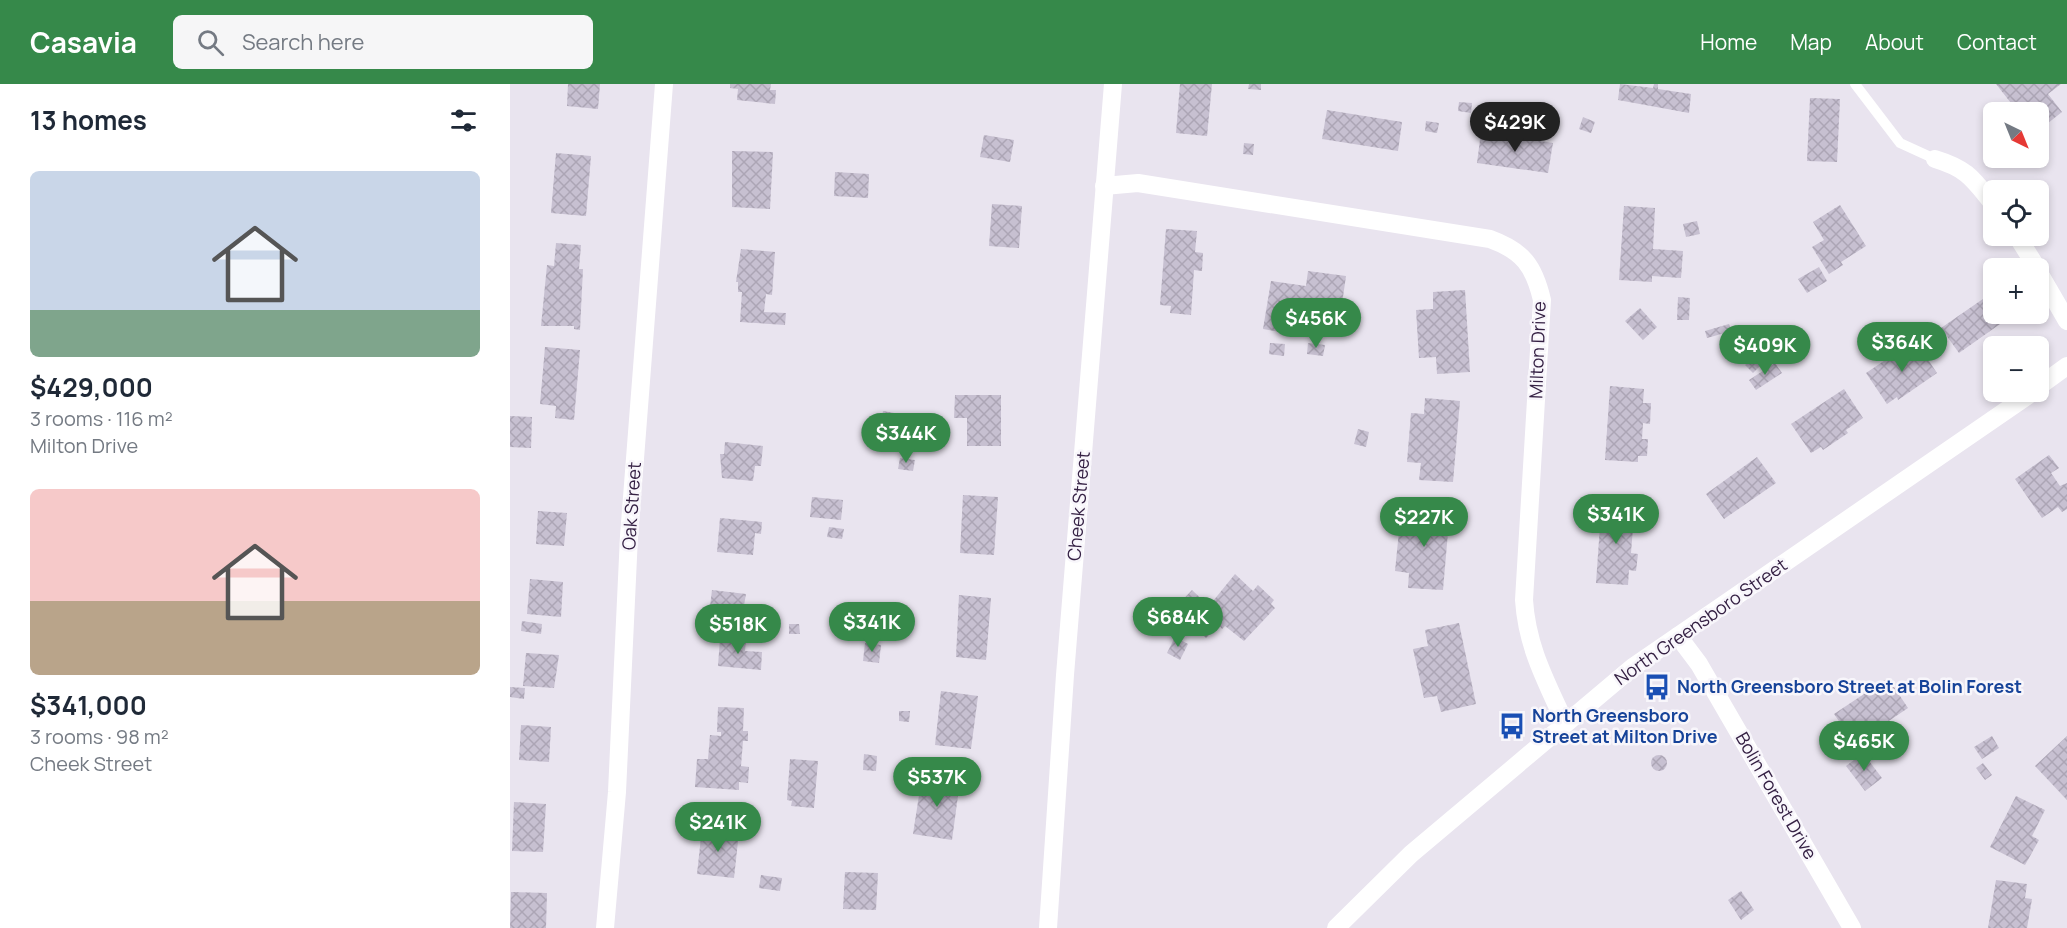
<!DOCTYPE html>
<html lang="en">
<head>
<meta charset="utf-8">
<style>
	:root { --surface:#fff; --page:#f6f6f7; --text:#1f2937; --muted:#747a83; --accent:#36894a }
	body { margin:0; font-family:Manrope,sans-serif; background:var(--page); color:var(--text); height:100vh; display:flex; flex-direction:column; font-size:22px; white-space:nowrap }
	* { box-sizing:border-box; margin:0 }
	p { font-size:20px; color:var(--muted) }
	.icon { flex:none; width:33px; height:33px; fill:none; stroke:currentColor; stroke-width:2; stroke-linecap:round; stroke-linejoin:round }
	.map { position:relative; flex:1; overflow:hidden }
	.panel { display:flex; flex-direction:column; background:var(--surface); width:510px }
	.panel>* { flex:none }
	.needle { width:39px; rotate:137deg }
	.tools { position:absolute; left:1473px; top:18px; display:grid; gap:12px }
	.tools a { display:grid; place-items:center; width:66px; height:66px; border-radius:9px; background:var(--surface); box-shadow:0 3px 9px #0003; font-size:30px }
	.price { position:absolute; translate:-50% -51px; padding:0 14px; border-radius:21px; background:var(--accent); color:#fff; font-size:20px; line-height:39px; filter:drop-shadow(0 2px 3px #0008) }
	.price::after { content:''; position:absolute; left:50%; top:36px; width:18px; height:14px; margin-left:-9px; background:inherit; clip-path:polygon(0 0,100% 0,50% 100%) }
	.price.current { background:#222; color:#fff }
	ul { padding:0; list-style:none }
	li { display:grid; align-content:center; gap:12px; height:318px; padding:0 30px }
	li span { display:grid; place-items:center; height:186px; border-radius:9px; color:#555 }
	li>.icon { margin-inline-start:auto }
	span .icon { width:108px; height:108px; fill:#fffc; stroke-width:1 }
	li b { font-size:26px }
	h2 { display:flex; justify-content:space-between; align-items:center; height:72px; padding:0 30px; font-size:26px }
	header { display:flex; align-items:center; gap:36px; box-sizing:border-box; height:84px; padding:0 30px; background:var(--accent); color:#fff }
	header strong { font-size:28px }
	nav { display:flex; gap:33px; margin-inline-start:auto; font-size:21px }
	.search { width:420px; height:54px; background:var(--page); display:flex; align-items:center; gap:15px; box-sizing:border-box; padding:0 21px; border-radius:9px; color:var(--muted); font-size:22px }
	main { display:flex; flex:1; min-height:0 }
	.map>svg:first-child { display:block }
	.building { fill:url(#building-cross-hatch) }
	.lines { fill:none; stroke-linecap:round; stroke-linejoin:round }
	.lane { stroke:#fff; stroke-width:10 }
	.street { stroke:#fff; stroke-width:18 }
	.secondary { stroke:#fff; stroke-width:18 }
	.labels { text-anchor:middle; stroke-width:5; stroke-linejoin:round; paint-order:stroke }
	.street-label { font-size:18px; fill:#352144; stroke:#f8f6fb }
	.transit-label { font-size:18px; font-weight:bold; fill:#164399; stroke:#f8f6fb; text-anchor:start }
</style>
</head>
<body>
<header>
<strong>Casavia</strong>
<div class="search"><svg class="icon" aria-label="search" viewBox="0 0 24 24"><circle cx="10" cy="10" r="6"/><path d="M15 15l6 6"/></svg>Search here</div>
<nav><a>Home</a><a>Map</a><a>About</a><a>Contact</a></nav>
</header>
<main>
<section class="panel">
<h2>13 homes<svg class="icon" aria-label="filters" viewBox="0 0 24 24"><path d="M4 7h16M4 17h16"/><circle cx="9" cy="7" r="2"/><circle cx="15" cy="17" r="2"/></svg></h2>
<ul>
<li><span style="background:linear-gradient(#c9d6e8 75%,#7fa58c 0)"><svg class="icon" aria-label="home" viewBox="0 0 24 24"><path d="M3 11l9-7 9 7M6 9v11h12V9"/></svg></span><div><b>$429,000</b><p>3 rooms · 116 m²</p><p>Milton Drive</p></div></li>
<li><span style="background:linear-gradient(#f6c9c9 60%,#b9a48a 0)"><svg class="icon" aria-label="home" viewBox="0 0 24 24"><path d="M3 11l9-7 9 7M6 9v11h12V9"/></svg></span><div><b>$341,000</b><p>3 rooms · 98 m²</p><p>Cheek Street</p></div></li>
</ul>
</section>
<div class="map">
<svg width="1557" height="844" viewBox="0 0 1557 844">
	<defs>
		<pattern id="building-cross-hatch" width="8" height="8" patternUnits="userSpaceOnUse" patternTransform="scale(1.5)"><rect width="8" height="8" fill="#c7c0d1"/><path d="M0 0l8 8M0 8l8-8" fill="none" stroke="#aca5b5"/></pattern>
	</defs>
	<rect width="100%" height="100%" fill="#e9e4ef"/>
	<g class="building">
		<path d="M 58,0 L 90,0 L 88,25 L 57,22 Z"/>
		<path d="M 220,0 L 261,0 L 260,6 L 266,6 L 265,20 L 227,16 L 228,5 L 220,4 Z"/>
		<path d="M 670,0 L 702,0 L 697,52 L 666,49 Z"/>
		<path d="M 739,0 L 751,0 L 751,6 L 738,5 Z"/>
		<path d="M 1110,0 L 1143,4 L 1144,0 L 1148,0 L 1148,5 L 1181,10 L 1179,29 L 1108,16 Z"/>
		<path d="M 1486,0 L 1551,0 L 1538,10 L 1552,28 L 1528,47 L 1528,28 L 1508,28 Z"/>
		<path d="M 1300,14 L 1330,15 L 1327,78 L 1297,77 Z"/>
		<path d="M 949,18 L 962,19 L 961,29 L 948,27 Z"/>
		<path d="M 817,26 L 892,38 L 888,67 L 812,55 Z"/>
		<path d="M 1073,33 L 1085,38 L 1081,49 L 1069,45 Z"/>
		<path d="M 916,37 L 929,39 L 927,49 L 915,47 Z"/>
		<path d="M 971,48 L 1043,59 L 1038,89 L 967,79 Z"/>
		<path d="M 474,51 L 504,56 L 500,78 L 470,73 Z"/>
		<path d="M 734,59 L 744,60 L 743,71 L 733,70 Z"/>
		<path d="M 222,67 L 263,68 L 260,125 L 222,123 Z"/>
		<path d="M 46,69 L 81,72 L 76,132 L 41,129 Z"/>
		<path d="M 325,88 L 359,90 L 358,114 L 324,112 Z"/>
		<path d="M 482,120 L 512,122 L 509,164 L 479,162 Z"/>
		<path d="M 1330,121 L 1356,162 L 1331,178 L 1333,181 L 1319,190 L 1302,163 L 1314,156 L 1303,138 Z"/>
		<path d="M 1114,122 L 1145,124 L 1143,165 L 1173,167 L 1171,194 L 1142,192 L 1142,198 L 1109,196 Z"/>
		<path d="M 1187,137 L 1190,150 L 1176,153 L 1173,140 Z"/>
		<path d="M 656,145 L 687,147 L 685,168 L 693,169 L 692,187 L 684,186 L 681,231 L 660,229 L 661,222 L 650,221 Z"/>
		<path d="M 46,159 L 71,161 L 69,185 L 73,185 L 70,246 L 64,245 L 64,242 L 31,242 L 37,181 L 44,182 Z"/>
		<path d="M 231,165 L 265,168 L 262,211 L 256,210 L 254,228 L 276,229 L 275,241 L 230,238 L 232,208 L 228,208 L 228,198 L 226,198 Z"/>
		<path d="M 1309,183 L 1317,197 L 1297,209 L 1288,195 Z"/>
		<path d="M 798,187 L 836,192 L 831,227 L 820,225 L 818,239 L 786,234 L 783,250 L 753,245 L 761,197 L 796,202 Z"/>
		<path d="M 955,206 L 960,288 L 927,290 L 926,273 L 909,274 L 906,226 L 923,225 L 923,208 Z"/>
		<path d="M 1483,208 L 1484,230 L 1498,230 L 1500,233 L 1449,269 L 1431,244 Z"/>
		<path d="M 1168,213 L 1180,214 L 1179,236 L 1167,236 Z"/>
		<path d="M 1130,224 L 1147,243 L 1133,256 L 1115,237 Z"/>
		<path d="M 1219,240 L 1222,247 L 1197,254 L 1195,247 Z"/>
		<path d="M 1405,256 L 1427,289 L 1388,316 L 1387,313 L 1377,320 L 1356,289 Z"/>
		<path d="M 760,259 L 775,260 L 774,272 L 759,270 Z"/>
		<path d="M 798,259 L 815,261 L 813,272 L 797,270 Z"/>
		<path d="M 35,263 L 70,266 L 64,336 L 45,334 L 46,322 L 30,320 Z"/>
		<path d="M 1245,273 L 1252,280 L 1243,289 L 1235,281 Z"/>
		<path d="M 1265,279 L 1272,289 L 1246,306 L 1239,296 Z"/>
		<path d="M 1100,302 L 1134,305 L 1133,319 L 1141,319 L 1140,340 L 1133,339 L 1132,355 L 1138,355 L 1137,372 L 1128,372 L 1128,378 L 1095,376 Z"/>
		<path d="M 1334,305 L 1353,334 L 1336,346 L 1338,349 L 1313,366 L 1311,363 L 1301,369 L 1281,340 Z"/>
		<path d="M 445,311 L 491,311 L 491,362 L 457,362 L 457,334 L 444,334 Z"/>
		<path d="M 915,314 L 950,317 L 943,398 L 909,396 L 911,379 L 897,378 L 901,329 L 914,330 Z"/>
		<path d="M 373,327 L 390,330 L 385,358 L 368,355 Z"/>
		<path d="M 0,332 L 22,333 L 21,364 L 0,363 Z"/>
		<path d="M 848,345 L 859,348 L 856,363 L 844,360 Z"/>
		<path d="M 215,358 L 253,362 L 251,382 L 245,382 L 243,397 L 212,394 L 210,370 L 214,370 Z"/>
		<path d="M 1539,371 L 1549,384 L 1541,389 L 1550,402 L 1557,399 L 1557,425 L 1552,428 L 1548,423 L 1532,434 L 1505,395 Z"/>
		<path d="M 1247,373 L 1266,399 L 1214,435 L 1196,410 Z"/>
		<path d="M 390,374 L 405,376 L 403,387 L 388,385 Z"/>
		<path d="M 453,411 L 488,413 L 484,471 L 450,469 Z"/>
		<path d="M 302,413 L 333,416 L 331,436 L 300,433 Z"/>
		<path d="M 1105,417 L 1125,419 L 1121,469 L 1128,470 L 1126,487 L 1119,486 L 1118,501 L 1086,499 L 1091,427 L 1104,428 Z"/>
		<path d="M 905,422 L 940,425 L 933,506 L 898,504 L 899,489 L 885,487 L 890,437 L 903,438 Z"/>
		<path d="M 28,427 L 57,429 L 54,462 L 26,460 Z"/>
		<path d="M 210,434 L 252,438 L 251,450 L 245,449 L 243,471 L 207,468 Z"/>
		<path d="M 319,443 L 334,445 L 332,455 L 317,453 Z"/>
		<path d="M 725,490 L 743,507 L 748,501 L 764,516 L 761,520 L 765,524 L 734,557 L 715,542 L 712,545 L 709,541 L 696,554 L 665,524 L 682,506 L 699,522 Z"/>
		<path d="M 20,495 L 53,498 L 51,533 L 17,530 Z"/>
		<path d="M 202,506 L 236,510 L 233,527 L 250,529 L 248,554 L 197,548 Z"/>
		<path d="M 449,511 L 481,514 L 476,576 L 446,573 Z"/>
		<path d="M 12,537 L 32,540 L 31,550 L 11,547 Z"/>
		<path d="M 949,539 L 966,620 L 931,628 L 927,612 L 914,614 L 903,565 L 918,562 L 915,546 Z"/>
		<path d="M 279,540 L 289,540 L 290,550 L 279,550 Z"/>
		<path d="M 665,553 L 678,560 L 670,576 L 657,569 Z"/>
		<path d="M 210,554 L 236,556 L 235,567 L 252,568 L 251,586 L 208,582 Z"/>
		<path d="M 355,559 L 371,561 L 369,579 L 353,577 Z"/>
		<path d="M 16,569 L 49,571 L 44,604 L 13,602 Z"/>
		<path d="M 1378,594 L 1398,624 L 1364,647 L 1366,650 L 1361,654 L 1363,657 L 1349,666 L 1324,630 Z"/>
		<path d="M 0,603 L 15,604 L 14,615 L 0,613 Z"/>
		<path d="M 431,607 L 468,612 L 461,665 L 425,661 Z"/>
		<path d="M 208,623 L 234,624 L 233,647 L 238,647 L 238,657 L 233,657 L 231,682 L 239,683 L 238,699 L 229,698 L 229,706 L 185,703 L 187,675 L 198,675 L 200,651 L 211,652 L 211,648 L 207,648 Z"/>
		<path d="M 389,627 L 400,627 L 399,638 L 389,637 Z"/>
		<path d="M 11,641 L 41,643 L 39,678 L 9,676 Z"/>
		<path d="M 1482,652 L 1489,664 L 1472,675 L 1464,663 Z"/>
		<path d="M 1557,652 L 1557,716 L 1525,682 Z"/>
		<path d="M 1353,669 L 1372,694 L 1355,707 L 1336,682 Z"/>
		<path d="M 354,670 L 367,672 L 366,687 L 353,686 Z"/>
		<circle cx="1149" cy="679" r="8"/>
		<path d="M 280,675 L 308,677 L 304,724 L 281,722 L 282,717 L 277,716 Z"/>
		<path d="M 1473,679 L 1482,691 L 1475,696 L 1466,684 Z"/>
		<path d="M 412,692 L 450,697 L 442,756 L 403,750 Z"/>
		<path d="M 1506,712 L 1535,726 L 1522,752 L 1529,756 L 1515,781 L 1480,763 Z"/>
		<path d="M 4,718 L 36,720 L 33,768 L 2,767 Z"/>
		<path d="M 192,744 L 229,748 L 224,794 L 187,790 Z"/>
		<path d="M 335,788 L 368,789 L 366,826 L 333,825 Z"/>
		<path d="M 251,791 L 272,794 L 270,807 L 249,804 Z"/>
		<path d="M 1486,796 L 1517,800 L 1515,814 L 1522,815 L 1517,844 L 1478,844 Z"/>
		<path d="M 1231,807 L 1244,826 L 1231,836 L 1218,816 Z"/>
		<path d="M 1,808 L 37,809 L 36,844 L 0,844 Z"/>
	</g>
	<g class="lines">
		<path class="lane" d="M 1345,0 L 1390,59 L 1425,75"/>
		<g class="street">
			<path d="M 1425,75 C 1458,85 1463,95 1484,121"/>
			<path d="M 594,102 L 628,99 L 980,155 C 1013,167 1024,182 1032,216 L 1014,516 C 1017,563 1036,597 1055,639"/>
			<path d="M 1507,152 L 1527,184"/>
			<path d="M 1528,187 L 1557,237"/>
			<path d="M 1168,552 L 1189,580 L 1342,844"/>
			<path d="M 95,844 L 107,708 L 119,452 L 154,0"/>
			<path d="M 538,844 L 555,591 L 603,0"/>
		</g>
		<g class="secondary">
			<path d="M 1528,303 L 1557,282"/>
			<path d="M 826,844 L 901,770 L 1123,583 L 1523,308"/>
		</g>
	</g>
	<defs>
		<g id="bus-bare" transform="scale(2.07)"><path d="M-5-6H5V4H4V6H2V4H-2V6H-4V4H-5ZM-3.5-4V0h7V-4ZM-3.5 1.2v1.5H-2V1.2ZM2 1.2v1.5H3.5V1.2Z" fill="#1a4fb4" stroke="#f8f6fb" stroke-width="2.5" paint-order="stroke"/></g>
	</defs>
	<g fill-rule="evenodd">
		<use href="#bus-bare" x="1147" y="603"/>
		<use href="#bus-bare" x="1002" y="642"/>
	</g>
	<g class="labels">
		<g class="street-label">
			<text transform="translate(1028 266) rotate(-88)" y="6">Milton Drive</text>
			<text transform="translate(122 422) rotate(-86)" y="6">Oak Street</text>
			<text transform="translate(569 422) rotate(-85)" y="6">Cheek Street</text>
			<text transform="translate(1191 538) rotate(-35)" y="6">North Greensboro Street</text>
			<text transform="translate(1266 712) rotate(60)" y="6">Bolin Forest Drive</text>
		</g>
		<g class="transit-label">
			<text x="1167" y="609">North Greensboro Street at Bolin Forest</text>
			<text x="1022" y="638">North Greensboro<tspan x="1022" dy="21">Street at Milton Drive</tspan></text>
		</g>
	</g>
</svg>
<div class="tools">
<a><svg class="needle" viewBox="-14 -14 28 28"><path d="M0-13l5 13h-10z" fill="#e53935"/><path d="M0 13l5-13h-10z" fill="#747a83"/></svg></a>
<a><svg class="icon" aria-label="locate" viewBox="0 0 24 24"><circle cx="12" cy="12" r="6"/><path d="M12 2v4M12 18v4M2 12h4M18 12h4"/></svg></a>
<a>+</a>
<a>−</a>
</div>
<b class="price current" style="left:1005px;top:69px">$429K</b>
<b class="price" style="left:806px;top:265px">$456K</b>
<b class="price" style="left:1392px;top:289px">$364K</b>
<b class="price" style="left:1255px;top:292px">$409K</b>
<b class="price" style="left:396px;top:380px">$344K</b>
<b class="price" style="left:1106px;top:461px">$341K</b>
<b class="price" style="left:914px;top:464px">$227K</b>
<b class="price" style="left:668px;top:564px">$684K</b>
<b class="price" style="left:362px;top:569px">$341K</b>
<b class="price" style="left:228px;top:571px">$518K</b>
<b class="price" style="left:1354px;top:688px">$465K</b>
<b class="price" style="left:427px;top:724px">$537K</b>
<b class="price" style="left:208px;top:769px">$241K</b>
</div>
</main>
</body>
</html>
